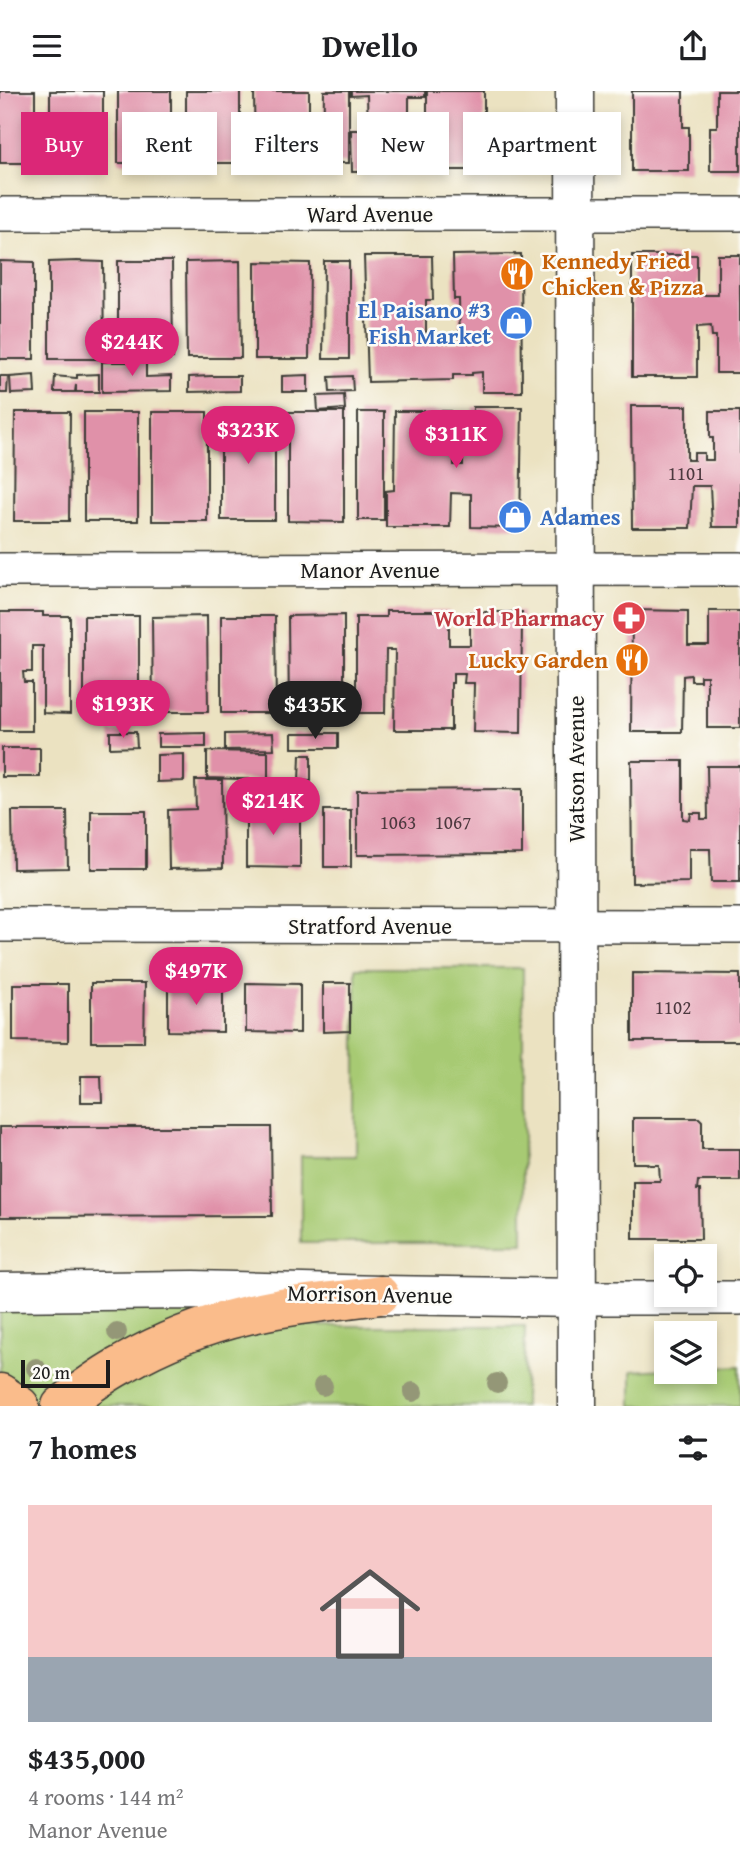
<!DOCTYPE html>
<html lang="en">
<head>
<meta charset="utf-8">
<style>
	:root { --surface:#fff; --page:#f6f6f6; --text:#202124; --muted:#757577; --accent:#db2777 }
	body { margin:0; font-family:"Gentium Book Plus",serif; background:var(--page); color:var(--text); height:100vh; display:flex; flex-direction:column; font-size:26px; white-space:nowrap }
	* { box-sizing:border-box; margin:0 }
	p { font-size:23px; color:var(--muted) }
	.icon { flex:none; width:38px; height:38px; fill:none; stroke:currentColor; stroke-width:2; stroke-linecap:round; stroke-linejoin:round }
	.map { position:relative; height:1315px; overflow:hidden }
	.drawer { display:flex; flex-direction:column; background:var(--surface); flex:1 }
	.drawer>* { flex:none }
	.guide { position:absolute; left:21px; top:21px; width:698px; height:63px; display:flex; gap:14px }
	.fabs { position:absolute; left:654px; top:1153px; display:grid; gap:14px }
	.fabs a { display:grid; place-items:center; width:63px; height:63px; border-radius:0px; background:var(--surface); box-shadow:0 4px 10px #0003; font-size:35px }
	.scale { position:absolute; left:21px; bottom:18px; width:89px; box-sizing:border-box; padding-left:7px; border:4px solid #1c1c1c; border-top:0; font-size:19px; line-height:24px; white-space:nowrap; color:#1c1c1c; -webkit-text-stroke:5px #fdfcf7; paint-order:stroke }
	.price { position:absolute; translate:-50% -60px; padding:0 16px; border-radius:24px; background:var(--accent); color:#fff; font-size:23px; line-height:46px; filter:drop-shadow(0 2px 4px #0008) }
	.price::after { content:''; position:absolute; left:50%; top:42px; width:21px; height:16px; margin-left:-10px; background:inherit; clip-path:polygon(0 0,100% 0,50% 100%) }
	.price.current { background:#222; color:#fff }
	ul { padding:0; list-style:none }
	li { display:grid; align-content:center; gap:14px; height:371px; padding:0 28px }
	li span { display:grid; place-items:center; height:217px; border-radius:0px; color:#555 }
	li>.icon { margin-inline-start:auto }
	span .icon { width:126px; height:126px; fill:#fffc; stroke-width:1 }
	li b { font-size:30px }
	h2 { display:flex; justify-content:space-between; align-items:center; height:84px; padding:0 28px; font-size:30px }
	.pill { padding:0 24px; border-radius:0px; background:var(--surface); box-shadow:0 4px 10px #0003; font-size:24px; line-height:63px }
	.pill.current { background:var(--accent); color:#fff }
	header { display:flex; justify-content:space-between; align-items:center; height:91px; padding:0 28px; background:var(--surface); font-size:32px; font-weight:600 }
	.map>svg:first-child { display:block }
	.green { fill:#a7ca73; stroke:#627348; stroke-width:2 }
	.building { fill:#e091a9 }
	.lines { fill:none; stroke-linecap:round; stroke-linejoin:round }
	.minor-casing { stroke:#3b3a35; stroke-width:36 }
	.tertiary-casing { stroke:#3b3a35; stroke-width:41 }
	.motorway-casing { stroke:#3b3a35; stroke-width:41 }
	.minor { stroke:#fff; stroke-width:33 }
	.tertiary { stroke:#fff; stroke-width:38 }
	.motorway { stroke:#fabc8b; stroke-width:38 }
	.tree { fill:#949777 }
	.labels { text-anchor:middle; stroke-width:5; stroke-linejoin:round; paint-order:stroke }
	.number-label { font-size:19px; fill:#4d393f }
	.street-label { font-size:23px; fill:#1c1c1c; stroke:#fdfcf7 }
	.food-label { font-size:23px; font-weight:bold; fill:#c56008; stroke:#fdfcf7; text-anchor:start }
	.shop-label { font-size:23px; font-weight:bold; fill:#366cbe; stroke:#fdfcf7; text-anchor:end }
	.health-label { font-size:23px; font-weight:bold; fill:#be3a42; stroke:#fdfcf7; text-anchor:end }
</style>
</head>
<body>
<header><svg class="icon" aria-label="menu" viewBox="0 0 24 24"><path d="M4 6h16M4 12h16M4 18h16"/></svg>Dwello<svg class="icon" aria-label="share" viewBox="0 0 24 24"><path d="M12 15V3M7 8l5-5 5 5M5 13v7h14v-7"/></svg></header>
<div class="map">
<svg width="740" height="1315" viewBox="0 0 740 1315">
	<rect width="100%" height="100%" fill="#fdfcf7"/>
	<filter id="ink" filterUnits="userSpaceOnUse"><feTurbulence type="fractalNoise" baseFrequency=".0143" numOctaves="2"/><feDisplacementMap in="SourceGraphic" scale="14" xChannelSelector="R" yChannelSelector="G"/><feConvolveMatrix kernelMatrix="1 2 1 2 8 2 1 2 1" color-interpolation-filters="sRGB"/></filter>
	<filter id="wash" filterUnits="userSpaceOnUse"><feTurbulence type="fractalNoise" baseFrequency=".00686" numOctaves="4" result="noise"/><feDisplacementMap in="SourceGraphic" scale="28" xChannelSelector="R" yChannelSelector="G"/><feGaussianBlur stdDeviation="1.57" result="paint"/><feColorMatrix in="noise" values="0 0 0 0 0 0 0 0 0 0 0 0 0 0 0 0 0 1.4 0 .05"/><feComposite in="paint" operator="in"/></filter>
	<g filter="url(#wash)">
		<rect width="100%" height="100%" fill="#ebe2c1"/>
		<g class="green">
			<path d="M 356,877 L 523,877 L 523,1152 L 301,1152 L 301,1065 L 356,1065 Z"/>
			<path d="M 199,1218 L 311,1235 L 525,1235 L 524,1315 L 0,1315 L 0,1219 Z"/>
			<path d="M 740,1275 L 740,1315 L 632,1315 L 632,1280 L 667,1278 L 667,1281 L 705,1281 L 705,1277 Z"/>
		</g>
		<g id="blocks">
			<g class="building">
				<rect x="0" y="0" width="35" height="72"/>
				<rect x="50" y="0" width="53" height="72"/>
				<rect x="118" y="0" width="53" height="72"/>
				<rect x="186" y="0" width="54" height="72"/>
				<path d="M 254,0 L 309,0 L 309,71 L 255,71 Z"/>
				<path d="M 324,0 L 349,0 L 349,72 L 323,72 Z"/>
				<path d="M 351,0 L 425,0 L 425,6 L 409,6 L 409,40 L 424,39 L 425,80 L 352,81 L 351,39 L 368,39 L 367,4 L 351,5 Z"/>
				<rect x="427" y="0" width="57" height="79"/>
				<path d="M 632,0 L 683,0 L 683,36 L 689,36 L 689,80 L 632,80 Z"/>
				<path d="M 717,0 L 740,0 L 740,80 L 710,80 L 710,36 L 717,36 Z"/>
				<path d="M 521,163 L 522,301 L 482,301 L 482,281 L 472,282 L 472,284 L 453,284 L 453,289 L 368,291 L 364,165 L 432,165 L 433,209 L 426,209 L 426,251 L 460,251 L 459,208 L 454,208 L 453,164 Z"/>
				<path d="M 632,164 L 697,164 L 697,204 L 718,204 L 718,164 L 740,164 L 740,282 L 716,282 L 716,245 L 712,245 L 711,235 L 697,236 L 697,286 L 632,286 Z"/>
				<path d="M 0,170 L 34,171 L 34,268 L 0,268 Z"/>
				<path d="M 77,170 L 103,171 L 104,268 L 49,268 L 49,171 Z"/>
				<path d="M 118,170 L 172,170 L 173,267 L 118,267 Z"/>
				<path d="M 240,170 L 241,267 L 187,267 L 186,171 Z"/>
				<path d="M 324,170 L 349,170 L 349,268 L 323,268 Z"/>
				<path d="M 255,171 L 310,172 L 309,268 L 255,268 Z"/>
				<path d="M 102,271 L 146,271 L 146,286 L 171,285 L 171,300 L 102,301 Z"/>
				<path d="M 99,283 L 99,301 L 76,301 L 76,294 L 75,301 L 54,301 L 55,285 L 76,287 L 77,287 L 77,284 Z"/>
				<path d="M 34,284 L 35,302 L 11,303 L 10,286 Z"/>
				<path d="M 308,284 L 308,301 L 282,301 L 282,285 Z"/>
				<path d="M 0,285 L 8,285 L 7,302 L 0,302 Z"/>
				<path d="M 212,285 L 240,285 L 240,300 L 189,301 L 189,286 Z"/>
				<path d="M 352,285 L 353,300 L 330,301 L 329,286 Z"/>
				<path d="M 344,304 L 345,318 L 318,320 L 317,305 Z"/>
				<path d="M 631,315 L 687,315 L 687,369 L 694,369 L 694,362 L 704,362 L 704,369 L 713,369 L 713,347 L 710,347 L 710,320 L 740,320 L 740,436 L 712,436 L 710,395 L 692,395 L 690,437 L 632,437 Z"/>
				<path d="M 473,316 L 522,316 L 520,437 L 471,436 L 471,403 L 451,402 L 450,436 L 386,436 L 386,400 L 394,399 L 395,320 L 451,320 L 450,365 L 454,365 L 454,374 L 463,374 L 463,365 L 472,365 Z"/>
				<path d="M 15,321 L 70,321 L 69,430 L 14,430 Z"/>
				<rect x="84" y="321" width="54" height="109"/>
				<rect x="152" y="321" width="55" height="109"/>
				<rect x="221" y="321" width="54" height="108"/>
				<path d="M 288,321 L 344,321 L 344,431 L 288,430 Z"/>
				<rect x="358" y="321" width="26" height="108"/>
				<path d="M 632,519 L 688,520 L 688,554 L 709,554 L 709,520 L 740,520 L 740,637 L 707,637 L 707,585 L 700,585 L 700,590 L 691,590 L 691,584 L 683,585 L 682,641 L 631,641 Z"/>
				<path d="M 386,520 L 449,520 L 449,554 L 470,554 L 470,521 L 522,521 L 521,642 L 473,641 L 474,592 L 464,592 L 465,583 L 453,583 L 453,592 L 451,592 L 451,639 L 394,639 L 395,559 L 386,559 L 385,622 L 356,622 L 356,526 L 386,526 Z"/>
				<path d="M 0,521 L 43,521 L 43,525 L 70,525 L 70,623 L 43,622 L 43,555 L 32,555 L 32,581 L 23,581 L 24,591 L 32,591 L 32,640 L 0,640 Z"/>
				<path d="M 344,524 L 344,622 L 289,622 L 288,525 Z"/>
				<rect x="84" y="525" width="55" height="97"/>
				<path d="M 207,525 L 208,621 L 153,621 L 152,526 Z"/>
				<path d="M 221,525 L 275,525 L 276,622 L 221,622 Z"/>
				<path d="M 110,641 L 136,641 L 137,656 L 110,657 Z"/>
				<path d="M 206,642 L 206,656 L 158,656 L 158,643 Z"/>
				<path d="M 273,642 L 274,658 L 225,659 L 225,643 Z"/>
				<rect x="292" y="642" width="46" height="15"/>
				<rect x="2" y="657" width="38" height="29"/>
				<path d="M 207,660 L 268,661 L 268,689 L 207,687 Z"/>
				<path d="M 184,663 L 184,690 L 157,691 L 157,664 Z"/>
				<path d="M 300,664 L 311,664 L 311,690 L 299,690 Z"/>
				<path d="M 631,670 L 683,670 L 683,728 L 690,729 L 691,722 L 701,722 L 701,728 L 708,728 L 707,675 L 740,675 L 740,791 L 711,791 L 710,758 L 689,758 L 689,791 L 632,792 Z"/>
				<path d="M 195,689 L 222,689 L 223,777 L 169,778 L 168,719 L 196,718 Z"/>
				<path d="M 522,698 L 522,763 L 357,764 L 357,699 Z"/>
				<path d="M 246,713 L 274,714 L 274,729 L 284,729 L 285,713 L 302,713 L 301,726 L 300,727 L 300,777 L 246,776 Z"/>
				<rect x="324" y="719" width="27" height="57"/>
				<path d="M 12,720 L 67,720 L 68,777 L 13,778 Z"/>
				<rect x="91" y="720" width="55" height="58"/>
				<path d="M 632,882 L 740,883 L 740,950 L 632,950 Z"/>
				<path d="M 168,891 L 223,891 L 223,941 L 168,940 Z"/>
				<path d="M 91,892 L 145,892 L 144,951 L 91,951 Z"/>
				<path d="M 246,892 L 300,893 L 300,942 L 246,941 Z"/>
				<path d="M 323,892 L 350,892 L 350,940 L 323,941 Z"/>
				<path d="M 13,893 L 68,893 L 68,951 L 13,950 Z"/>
				<path d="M 81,985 L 101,985 L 102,1011 L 81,1011 Z"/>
				<path d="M 633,1027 L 699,1027 L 702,1030 L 702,1058 L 740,1058 L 740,1090 L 698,1090 L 697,1099 L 700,1099 L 701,1148 L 633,1148 L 633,1090 L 660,1090 L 659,1074 L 650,1074 L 646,1072 L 633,1072 Z"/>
				<path d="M 0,1036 L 271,1036 L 272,1125 L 0,1126 Z"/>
			</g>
		</g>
	</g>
	<g filter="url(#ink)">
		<use href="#blocks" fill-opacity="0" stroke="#3b3a35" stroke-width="2"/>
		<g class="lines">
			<g class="minor-casing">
				<g id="minor">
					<path d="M 0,123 L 740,123"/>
					<path d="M 0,479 L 740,478"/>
					<path d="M 0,834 L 740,835"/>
					<path d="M 577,1207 L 740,1207"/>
				</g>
			</g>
			<g class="tertiary-casing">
				<g id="tertiary">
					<path d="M 575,0 L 577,1315"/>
					<path d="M 0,1201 L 194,1199 L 380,1204 L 577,1207"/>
				</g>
			</g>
			<g class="motorway-casing">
				<g id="motorway">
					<path d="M 0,1302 L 20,1315"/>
					<path d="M 61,1315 C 81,1300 100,1285 123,1273 C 161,1251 205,1234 247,1224 C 291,1213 336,1210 380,1204"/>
				</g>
			</g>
			<use href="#minor" class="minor"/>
			<use href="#tertiary" class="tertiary"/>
			<use href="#motorway" class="motorway"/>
		</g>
		<g class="tree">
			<circle cx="117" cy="1241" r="10"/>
			<circle cx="36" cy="1277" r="10"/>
			<circle cx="497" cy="1292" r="10"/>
			<circle cx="323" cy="1295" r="10"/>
			<circle cx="413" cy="1301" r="10"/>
		</g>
	</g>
	<defs>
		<g id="restaurant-disc" transform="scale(1.75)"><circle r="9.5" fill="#e8710a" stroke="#fdfcf7"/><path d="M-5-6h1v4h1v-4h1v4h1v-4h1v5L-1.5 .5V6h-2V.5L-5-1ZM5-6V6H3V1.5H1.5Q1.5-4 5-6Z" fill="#fff"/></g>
		<g id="shop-disc" transform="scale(1.75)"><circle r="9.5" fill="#3f7fe0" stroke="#fdfcf7"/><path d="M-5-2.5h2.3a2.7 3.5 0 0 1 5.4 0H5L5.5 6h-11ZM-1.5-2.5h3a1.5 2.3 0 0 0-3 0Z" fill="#fff"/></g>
		<g id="pharmacy-disc" transform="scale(1.75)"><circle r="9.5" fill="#e0444e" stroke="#fdfcf7"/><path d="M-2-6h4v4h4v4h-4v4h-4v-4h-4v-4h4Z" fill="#fff"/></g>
	</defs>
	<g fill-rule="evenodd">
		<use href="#restaurant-disc" x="517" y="183"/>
		<use href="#shop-disc" x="516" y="232"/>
		<use href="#shop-disc" x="515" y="426"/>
		<use href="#pharmacy-disc" x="629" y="527"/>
		<use href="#restaurant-disc" x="632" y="569"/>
	</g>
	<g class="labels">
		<g class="number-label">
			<text x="686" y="389">1101</text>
			<text x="398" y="738">1063</text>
			<text x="453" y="738">1067</text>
			<text x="673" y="923">1102</text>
		</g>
		<g class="street-label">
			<text x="370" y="131">Ward Avenue</text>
			<text x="370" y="487">Manor Avenue</text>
			<text transform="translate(576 678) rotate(-90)" y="8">Watson Avenue</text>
			<text x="370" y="843">Stratford Avenue</text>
			<text transform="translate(370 1203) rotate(1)" y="8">Morrison Avenue</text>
		</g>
		<g class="food-label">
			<text x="542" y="178">Kennedy Fried<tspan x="542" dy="26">Chicken &amp; Pizza</tspan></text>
			<text x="608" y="577" text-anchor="end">Lucky Garden</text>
		</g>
		<g class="shop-label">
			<text x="491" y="227">El Paisano #3<tspan x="491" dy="26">Fish Market</tspan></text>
			<text x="540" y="434" text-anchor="start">Adames</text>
		</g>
		<g class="health-label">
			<text x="604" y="535">World Pharmacy</text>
		</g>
	</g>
</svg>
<div class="fabs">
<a><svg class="icon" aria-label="locate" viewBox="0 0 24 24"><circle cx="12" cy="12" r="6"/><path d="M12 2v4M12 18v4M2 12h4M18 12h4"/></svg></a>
<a><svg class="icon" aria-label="layers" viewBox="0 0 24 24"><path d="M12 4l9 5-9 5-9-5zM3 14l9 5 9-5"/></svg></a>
</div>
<div class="scale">20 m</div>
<b class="price" style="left:132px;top:287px">$244K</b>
<b class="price" style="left:248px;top:375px">$323K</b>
<b class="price" style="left:456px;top:379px">$311K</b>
<b class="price" style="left:123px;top:649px">$193K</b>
<b class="price current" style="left:315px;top:650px">$435K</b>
<b class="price" style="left:273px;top:746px">$214K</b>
<b class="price" style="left:196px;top:916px">$497K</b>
<div class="guide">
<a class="pill current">Buy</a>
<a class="pill">Rent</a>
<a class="pill">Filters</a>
<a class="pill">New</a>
<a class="pill">Apartment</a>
</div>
</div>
<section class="drawer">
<h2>7 homes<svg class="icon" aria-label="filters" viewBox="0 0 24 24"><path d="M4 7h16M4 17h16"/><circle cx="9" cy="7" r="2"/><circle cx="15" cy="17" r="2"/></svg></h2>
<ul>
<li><span style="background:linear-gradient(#f6c9c9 70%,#9aa5b1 0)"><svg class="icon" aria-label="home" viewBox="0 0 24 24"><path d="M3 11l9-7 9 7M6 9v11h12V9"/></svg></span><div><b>$435,000</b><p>4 rooms · 144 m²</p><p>Manor Avenue</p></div></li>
</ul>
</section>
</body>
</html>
